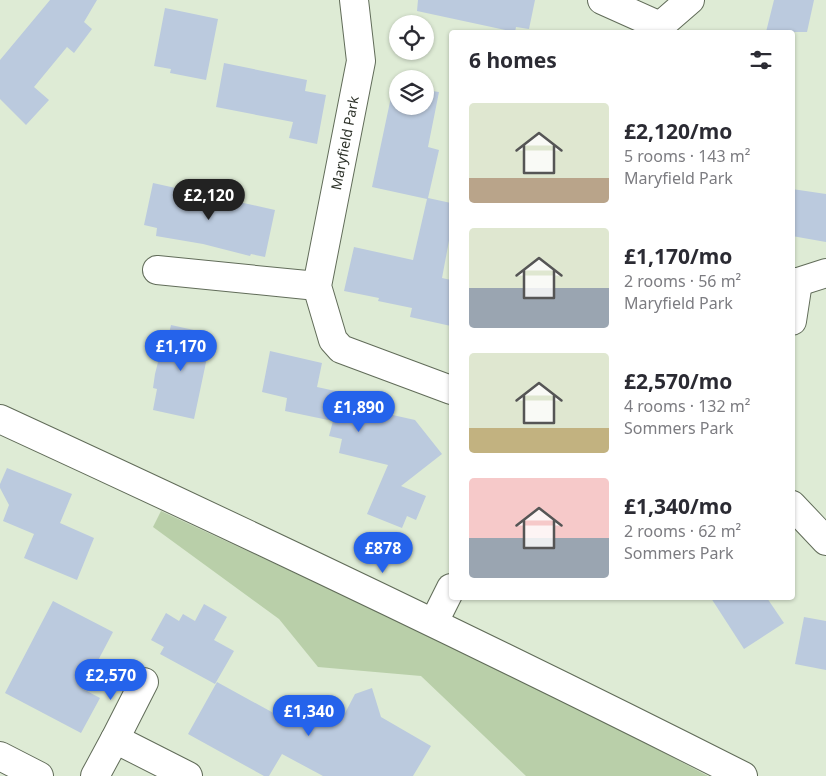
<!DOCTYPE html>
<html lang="en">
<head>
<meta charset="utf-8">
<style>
	:root { --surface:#fff; --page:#f2f2f3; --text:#2b2b33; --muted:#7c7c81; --accent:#2563eb }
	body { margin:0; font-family:"Noto Sans",sans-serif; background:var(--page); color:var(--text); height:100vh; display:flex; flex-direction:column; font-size:19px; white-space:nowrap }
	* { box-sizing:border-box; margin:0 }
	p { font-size:16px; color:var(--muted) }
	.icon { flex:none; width:28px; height:28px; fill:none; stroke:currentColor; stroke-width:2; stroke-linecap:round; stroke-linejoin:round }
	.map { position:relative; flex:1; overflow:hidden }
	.panel { position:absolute; left:449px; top:30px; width:346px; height:570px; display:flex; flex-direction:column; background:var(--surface); border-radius:5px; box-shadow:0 1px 4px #0004 }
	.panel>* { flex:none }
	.buttons { position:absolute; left:389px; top:15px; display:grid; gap:10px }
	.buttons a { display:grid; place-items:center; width:45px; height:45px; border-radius:50%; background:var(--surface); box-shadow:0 1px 4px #0004; font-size:25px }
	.price { position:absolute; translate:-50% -42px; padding:0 11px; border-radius:18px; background:var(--accent); color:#fff; font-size:16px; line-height:32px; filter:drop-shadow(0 1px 2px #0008) }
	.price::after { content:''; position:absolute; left:50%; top:30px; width:15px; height:11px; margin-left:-8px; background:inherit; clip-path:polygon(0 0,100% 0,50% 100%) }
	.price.on { background:#222; color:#fff }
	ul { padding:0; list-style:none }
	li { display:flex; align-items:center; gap:15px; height:125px; padding:0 20px }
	li span { display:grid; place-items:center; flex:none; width:140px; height:100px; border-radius:5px; color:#555 }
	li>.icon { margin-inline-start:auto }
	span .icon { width:60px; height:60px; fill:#fffc; stroke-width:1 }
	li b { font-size:21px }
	h2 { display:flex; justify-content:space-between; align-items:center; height:60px; padding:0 20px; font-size:21px }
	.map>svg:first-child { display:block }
	.green { fill:#b9cfa9 }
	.building { fill:#bbcade }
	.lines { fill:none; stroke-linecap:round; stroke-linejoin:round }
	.minor-casing { stroke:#616c59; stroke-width:30 }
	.tertiary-casing { stroke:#616c59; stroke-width:30 }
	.minor { stroke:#fff; stroke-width:28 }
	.tertiary { stroke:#fff; stroke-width:28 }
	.labels { text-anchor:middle; stroke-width:5; stroke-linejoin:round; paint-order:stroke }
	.street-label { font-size:14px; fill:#2c3128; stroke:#fff }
</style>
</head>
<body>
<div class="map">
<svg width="826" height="776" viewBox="0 0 826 776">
	<rect width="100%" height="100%" fill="#deebd5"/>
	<path class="green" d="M 161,511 L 530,682 L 708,776 L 526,776 L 421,676 L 318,667 L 279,619 L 153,527 Z"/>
	<g class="building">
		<path d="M 50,0 L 97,0 L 84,22 L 92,29 L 74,53 L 67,47 L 34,87 L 49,100 L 26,125 L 0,99 L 0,60 Z"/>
		<path d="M 418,0 L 535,0 L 529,29 L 516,27 L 515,32 L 417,11 Z"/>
		<path d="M 774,0 L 814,0 L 807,32 L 766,32 Z"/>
		<path d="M 165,8 L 218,19 L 206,80 L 170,73 L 171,69 L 154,66 Z"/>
		<path d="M 224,63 L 307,80 L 305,91 L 326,95 L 317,144 L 289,138 L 293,122 L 216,107 Z"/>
		<path d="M 398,90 L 398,106 L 425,106 L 425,90 L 439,92 L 428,147 L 439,150 L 428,198 L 451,203 L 451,230 L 442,278 L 451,280 L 451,326 L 410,317 L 412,308 L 378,301 L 379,298 L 344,291 L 354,247 L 413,260 L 427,199 L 372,187 L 391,97 L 396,98 Z"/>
		<path d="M 153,183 L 275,210 L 265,257 L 251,254 L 250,256 L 203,244 L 156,236 L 157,228 L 144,225 Z"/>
		<path d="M 792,189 L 826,194 L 826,242 L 792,236 Z"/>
		<path d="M 171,325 L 212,334 L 194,419 L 153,410 L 157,389 L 153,388 L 155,374 L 162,346 L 166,346 Z"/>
		<path d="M 270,351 L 322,363 L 317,387 L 354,395 L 353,402 L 367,405 L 366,409 L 415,420 L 442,454 L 401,486 L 426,496 L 416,520 L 407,516 L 402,528 L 367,514 L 388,465 L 339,453 L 342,439 L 329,436 L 333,421 L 285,411 L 287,398 L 262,392 Z"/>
		<path d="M 7,468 L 72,494 L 60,523 L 94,538 L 77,580 L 24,558 L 34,534 L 3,521 L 9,505 L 0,488 L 0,484 Z"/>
		<path d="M 711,598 L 767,598 L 784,623 L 744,649 Z"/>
		<path d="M 53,601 L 113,632 L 83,689 L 100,698 L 81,733 L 5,693 Z"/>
		<path d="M 204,604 L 227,617 L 214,640 L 234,651 L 215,684 L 160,654 L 164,647 L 151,640 L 166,613 L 179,621 L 183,614 L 195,621 Z"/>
		<path d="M 804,617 L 826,621 L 826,670 L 795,664 Z"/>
		<path d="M 217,682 L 299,727 L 312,702 L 343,717 L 355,694 L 372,688 L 381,717 L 431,746 L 413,776 L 323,776 L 282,754 L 269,776 L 264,776 L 188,734 Z"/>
	</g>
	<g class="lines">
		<g class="minor-casing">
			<g id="minor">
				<path d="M 354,0 L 361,61 L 317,286 L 333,340 L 341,349 L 451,390"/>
				<path d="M 602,0 L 660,26"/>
				<path d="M 660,32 L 660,26 L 690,0"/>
				<path d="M 157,270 L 317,286"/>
				<path d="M 792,282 L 798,282 L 826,273"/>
				<path d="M 792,321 L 798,282"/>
				<path d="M 792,505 L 826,541"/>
				<path d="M 434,622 L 451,588"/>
				<path d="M 115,739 L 144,682"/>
				<path d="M 0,756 L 39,776"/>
				<path d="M 95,776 L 115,739 L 188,776"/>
			</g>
		</g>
		<g class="tertiary-casing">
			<path id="tertiary" d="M 0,419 C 250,534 498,652 743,776"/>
		</g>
		<use href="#minor" class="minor"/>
		<use href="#tertiary" class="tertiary"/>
	</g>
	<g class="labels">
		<g class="street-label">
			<text transform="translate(345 143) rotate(-79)" y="5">Maryfield Park</text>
		</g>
	</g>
</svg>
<div class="buttons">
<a><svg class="icon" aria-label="locate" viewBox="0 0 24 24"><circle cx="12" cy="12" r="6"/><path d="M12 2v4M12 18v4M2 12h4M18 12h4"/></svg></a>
<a><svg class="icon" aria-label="layers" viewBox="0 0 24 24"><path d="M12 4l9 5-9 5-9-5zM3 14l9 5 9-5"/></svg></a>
</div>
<b class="price on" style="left:209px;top:221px">£2,120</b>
<b class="price" style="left:181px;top:372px">£1,170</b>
<b class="price" style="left:359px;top:433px">£1,890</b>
<b class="price" style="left:383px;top:574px">£878</b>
<b class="price" style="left:111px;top:701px">£2,570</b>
<b class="price" style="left:309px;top:737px">£1,340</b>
<section class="panel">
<h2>6 homes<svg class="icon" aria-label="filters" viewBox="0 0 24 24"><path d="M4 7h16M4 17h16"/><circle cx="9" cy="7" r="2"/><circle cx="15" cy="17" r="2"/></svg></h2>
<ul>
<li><span style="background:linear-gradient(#dfe7d0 75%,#b9a48a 0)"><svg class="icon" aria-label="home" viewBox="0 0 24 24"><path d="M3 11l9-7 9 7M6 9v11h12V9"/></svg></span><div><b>£2,120/mo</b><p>5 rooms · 143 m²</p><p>Maryfield Park</p></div></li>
<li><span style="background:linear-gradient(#dfe7d0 60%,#9aa5b1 0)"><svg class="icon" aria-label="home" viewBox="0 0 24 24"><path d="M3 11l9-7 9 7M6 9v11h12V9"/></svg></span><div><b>£1,170/mo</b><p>2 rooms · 56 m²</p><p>Maryfield Park</p></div></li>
<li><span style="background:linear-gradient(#dfe7d0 75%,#c2b280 0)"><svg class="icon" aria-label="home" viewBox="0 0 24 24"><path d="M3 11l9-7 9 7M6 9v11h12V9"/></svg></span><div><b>£2,570/mo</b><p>4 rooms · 132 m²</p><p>Sommers Park</p></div></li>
<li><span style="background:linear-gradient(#f6c9c9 60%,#9aa5b1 0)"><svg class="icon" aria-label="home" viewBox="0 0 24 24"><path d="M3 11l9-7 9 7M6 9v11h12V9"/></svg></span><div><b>£1,340/mo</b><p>2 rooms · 62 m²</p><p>Sommers Park</p></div></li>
</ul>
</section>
</div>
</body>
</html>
